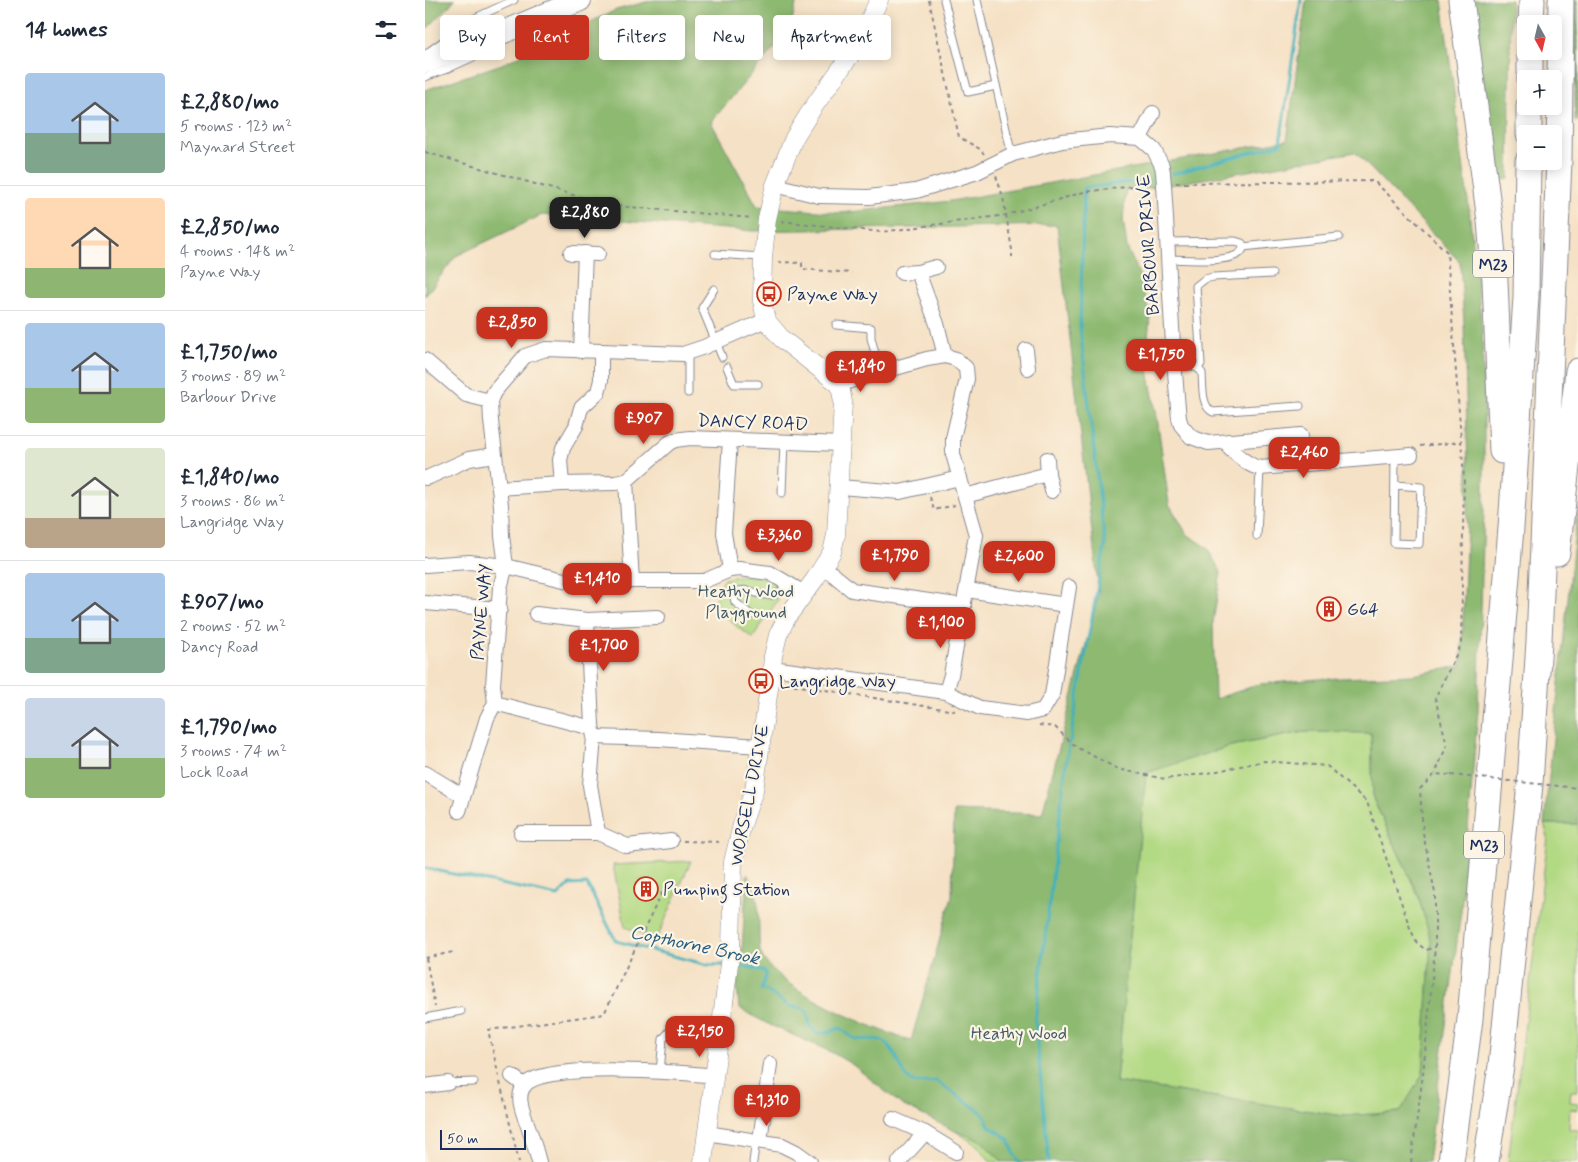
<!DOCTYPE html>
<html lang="en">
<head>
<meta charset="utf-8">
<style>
	:root { --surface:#fff; --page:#f2f2f3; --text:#1f2937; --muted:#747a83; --line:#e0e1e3; --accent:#c8321e }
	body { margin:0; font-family:Mynerve,sans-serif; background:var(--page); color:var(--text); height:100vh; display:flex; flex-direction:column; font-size:19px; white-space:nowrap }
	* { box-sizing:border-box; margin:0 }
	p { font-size:16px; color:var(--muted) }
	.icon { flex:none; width:28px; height:28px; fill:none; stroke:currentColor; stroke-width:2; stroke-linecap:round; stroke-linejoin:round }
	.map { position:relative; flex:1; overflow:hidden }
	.panel { display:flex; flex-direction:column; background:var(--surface); width:425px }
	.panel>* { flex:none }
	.banner { position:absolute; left:15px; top:15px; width:475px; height:45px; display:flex; gap:10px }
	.needle { width:32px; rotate:172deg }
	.controls { position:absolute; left:1092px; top:15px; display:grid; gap:10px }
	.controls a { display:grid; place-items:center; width:45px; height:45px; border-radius:5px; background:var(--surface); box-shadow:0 2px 12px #0003; font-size:25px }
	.scale { position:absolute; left:15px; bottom:12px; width:86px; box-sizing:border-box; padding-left:5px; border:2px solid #1b2f5e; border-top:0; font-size:14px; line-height:18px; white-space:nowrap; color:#1b2f5e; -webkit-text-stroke:4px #fcf5e5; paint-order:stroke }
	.price { position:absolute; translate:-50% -42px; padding:0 11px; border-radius:10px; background:var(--accent); color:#fff; font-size:16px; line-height:32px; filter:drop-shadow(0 1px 2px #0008) }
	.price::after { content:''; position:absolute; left:50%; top:30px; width:15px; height:11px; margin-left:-8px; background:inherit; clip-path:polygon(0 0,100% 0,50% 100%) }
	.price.on { background:#222; color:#fff }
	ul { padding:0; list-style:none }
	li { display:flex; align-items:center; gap:15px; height:125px; padding:0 25px }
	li+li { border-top:1px solid var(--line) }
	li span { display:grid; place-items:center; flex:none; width:140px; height:100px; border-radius:5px; color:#555 }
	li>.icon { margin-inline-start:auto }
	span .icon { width:60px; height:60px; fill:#fffc; stroke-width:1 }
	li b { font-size:21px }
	h2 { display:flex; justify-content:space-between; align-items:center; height:60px; padding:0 25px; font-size:21px }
	.chip { padding:0 18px; border-radius:5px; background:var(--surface); box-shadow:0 2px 12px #0003; font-size:18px; line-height:45px }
	.chip.on { background:var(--accent); color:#fff }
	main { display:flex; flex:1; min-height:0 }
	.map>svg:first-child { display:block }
	.green { fill:#b2d983; stroke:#668470; fill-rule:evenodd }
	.forest { fill:#8db971; stroke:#547468; fill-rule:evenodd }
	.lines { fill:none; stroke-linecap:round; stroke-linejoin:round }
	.stream { stroke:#41b1bb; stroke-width:3 }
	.service-casing { stroke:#888892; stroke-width:9 }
	.minor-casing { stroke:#888892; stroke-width:16 }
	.tertiary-casing { stroke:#888892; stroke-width:19 }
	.trunk-casing { stroke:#888892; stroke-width:24 }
	.motorway-casing { stroke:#888892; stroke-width:27 }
	.path { stroke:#888892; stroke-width:2; stroke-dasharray:4 4; stroke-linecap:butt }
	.service { stroke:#fff; stroke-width:7 }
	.minor { stroke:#fff; stroke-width:14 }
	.tertiary { stroke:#fff; stroke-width:18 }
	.trunk { stroke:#fff; stroke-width:22 }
	.motorway { stroke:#fff; stroke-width:25 }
	.minor-bridge-casing { stroke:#888892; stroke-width:16; stroke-linecap:butt }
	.path-bridge { stroke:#888892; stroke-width:2; stroke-dasharray:4 4; stroke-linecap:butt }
	.minor-bridge { stroke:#fff; stroke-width:14 }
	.labels { text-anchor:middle; stroke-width:4.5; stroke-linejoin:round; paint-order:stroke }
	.shield { fill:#fcf5e5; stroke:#5e6a86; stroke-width:1 }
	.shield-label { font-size:16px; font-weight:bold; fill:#1b2f5e }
	.street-label { font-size:18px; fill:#1b2f5e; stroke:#fcf5e5 }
	.poi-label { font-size:18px; fill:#1b2f5e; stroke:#fcf5e5; text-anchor:start }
	.park-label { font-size:18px; fill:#415a67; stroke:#fcf5e5 }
	.water-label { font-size:19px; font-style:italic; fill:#285c7f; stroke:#fcf5e5 }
</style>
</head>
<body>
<main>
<section class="panel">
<h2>14 homes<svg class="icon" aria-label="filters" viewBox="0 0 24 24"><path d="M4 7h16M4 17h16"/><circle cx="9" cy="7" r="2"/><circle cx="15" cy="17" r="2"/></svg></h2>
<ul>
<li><span style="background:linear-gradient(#a9c7e8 60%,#7fa58c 0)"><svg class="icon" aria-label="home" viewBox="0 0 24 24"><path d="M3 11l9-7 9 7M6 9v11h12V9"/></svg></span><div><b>£2,880/mo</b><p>5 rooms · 123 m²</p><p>Maynard Street</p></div></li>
<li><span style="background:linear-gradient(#ffd9b3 70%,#8fb573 0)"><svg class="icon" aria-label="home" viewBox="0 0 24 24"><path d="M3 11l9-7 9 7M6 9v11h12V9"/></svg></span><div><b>£2,850/mo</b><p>4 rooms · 148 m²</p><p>Payne Way</p></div></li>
<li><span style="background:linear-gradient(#a9c7e8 65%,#8fb573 0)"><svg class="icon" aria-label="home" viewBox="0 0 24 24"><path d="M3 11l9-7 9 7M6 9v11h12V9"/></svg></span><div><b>£1,750/mo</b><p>3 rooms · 89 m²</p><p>Barbour Drive</p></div></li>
<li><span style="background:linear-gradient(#dfe7d0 70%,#b9a48a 0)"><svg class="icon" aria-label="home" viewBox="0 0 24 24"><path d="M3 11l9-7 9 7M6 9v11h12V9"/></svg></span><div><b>£1,840/mo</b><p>3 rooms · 86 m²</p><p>Langridge Way</p></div></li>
<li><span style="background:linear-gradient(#a9c7e8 65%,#7fa58c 0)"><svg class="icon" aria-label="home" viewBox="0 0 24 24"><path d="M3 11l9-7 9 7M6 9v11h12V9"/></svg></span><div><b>£907/mo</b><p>2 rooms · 52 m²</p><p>Dancy Road</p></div></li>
<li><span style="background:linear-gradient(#c9d6e8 60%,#8fb573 0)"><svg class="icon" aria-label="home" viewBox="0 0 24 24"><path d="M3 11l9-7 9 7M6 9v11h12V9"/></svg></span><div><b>£1,790/mo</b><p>3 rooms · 74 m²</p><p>Lock Road</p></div></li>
</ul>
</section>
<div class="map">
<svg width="1153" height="1162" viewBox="0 0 1153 1162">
	<rect width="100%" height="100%" fill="#fcf5e5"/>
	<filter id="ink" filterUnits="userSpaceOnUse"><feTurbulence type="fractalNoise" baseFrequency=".02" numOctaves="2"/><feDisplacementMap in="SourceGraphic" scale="10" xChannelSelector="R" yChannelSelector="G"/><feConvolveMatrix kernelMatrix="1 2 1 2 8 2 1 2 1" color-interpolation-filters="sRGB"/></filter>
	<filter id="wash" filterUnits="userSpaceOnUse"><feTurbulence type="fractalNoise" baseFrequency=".0096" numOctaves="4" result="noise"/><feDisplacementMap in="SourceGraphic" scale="20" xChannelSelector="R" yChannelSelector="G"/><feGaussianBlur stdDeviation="1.12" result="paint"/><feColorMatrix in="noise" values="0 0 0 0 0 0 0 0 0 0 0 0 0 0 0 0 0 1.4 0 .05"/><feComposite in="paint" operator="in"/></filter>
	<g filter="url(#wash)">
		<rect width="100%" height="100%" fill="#f5e1c5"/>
		<g class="green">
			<path d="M 318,575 L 339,577 L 360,586 L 358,592 L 328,638 C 313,628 298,617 289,601 L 299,579 Z"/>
			<path d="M 879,732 L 946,733 L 948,799 L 993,895 L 1006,941 L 998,1074 L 975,1112 L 919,1116 L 691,1082 L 720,773 L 806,746 Z"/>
			<path d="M 1119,824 L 1153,824 L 1153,1091 L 1146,1091 L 1145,1102 L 1153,1103 L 1153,1110 L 1145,1109 L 1144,1129 L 1153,1130 L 1153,1162 L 1083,1162 L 1123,837 Z"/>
			<path d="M 266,861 L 232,939 L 200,927 L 188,865 ZM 216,880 L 230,884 L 227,898 L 212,894 Z"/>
			<path d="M 530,1131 L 555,1140 L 578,1162 L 566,1162 L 553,1146 Z"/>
		</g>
		<g class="forest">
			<path d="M 0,0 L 30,0 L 0,31 Z"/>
			<path d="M 229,0 L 372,0 L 365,29 L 286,122 L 332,206 L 416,213 L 526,201 L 862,140 L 881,0 L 1017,0 L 1044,209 L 1057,329 L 1059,408 L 1059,508 L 1053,710 L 1036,911 L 1003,1162 L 578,1162 L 555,1140 L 530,1131 L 477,1105 L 428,1065 L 406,1052 L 341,1023 L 314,1008 L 312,987 L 317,950 L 322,874 C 338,897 332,925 335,951 C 347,989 450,1029 486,1041 L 527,896 L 529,811 L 617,814 L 674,593 L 632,225 L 328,231 L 117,215 L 31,256 L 0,296 L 0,90 L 77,64 L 191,10 ZM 930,152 L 1035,262 L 1039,323 L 1043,470 L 1042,526 L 1036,666 L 988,675 L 894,679 L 835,684 L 790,699 L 788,622 L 796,572 L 782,548 L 762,534 L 744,504 L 732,417 L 721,360 L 725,316 L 716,279 L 702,247 L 698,219 L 701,189 L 733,187 ZM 879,732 L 946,733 L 948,798 L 993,895 L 1006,941 L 998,1074 L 975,1112 L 919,1116 L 691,1082 L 721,773 L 806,746 Z"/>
			<path d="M 1048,0 L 1086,0 L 1084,179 L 1071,181 Z"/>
			<rect x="1150" y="0" width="3" height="121"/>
			<path d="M 1153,504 L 1153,824 L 1119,824 Z"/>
		</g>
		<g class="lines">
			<g class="stream">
				<path d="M 748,174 L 855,144 L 876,0"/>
				<path d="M 0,868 L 133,896 L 144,885 L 162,884 L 191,941 L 283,965 L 299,965"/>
				<path d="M 310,966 L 328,968 L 340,972 L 341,975 L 336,989 L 342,991 L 364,1006 L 378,1008 L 382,1011 L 385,1026 L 391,1033 L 402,1033 L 415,1028 C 421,1031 424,1037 431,1039 C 440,1041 450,1037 458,1041 C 474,1051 476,1077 488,1082 C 495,1085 504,1081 511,1081 L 555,1111 L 561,1118 L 564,1126 L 584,1139 L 589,1154 L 595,1162"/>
				<path d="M 624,1162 L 610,1021 L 641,763 L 680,545 L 655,328 L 659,188 L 724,180"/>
			</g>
		</g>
	</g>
	<g filter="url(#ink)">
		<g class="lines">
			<g class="service-casing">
				<g id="service">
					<path d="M 519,0 L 543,92 L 571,86"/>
					<path d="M 552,0 L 585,147 L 588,154"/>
					<path d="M 6,50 L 50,18 L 89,0"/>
					<path d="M 0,77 L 22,69 L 66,49 L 70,41"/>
					<path d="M 818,247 L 914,237"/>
					<path d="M 290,254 L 337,257"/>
					<path d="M 743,259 C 755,259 827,266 817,243 L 810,241 L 743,242"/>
					<path d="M 289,289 L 277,308 L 297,357"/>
					<path d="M 411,325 L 446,328 L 446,338 L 455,372"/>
					<path d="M 302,367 L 309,384 L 333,384"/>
					<path d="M 749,367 C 759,366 771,363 777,373 C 778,385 776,407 788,412 L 875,406"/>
					<path d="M 773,368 L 776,364 L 771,286 L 780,279 L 788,277 L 847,274"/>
					<path d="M 263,393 L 263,353"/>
					<path d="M 970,485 L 996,487 L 994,544 L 969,543 L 970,457"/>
					<path d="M 357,493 L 359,442"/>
					<path d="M 832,536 L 835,468"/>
					<path d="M 326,615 L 310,602 L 308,593 C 327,585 332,598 348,595 C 354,594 360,588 365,584"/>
					<path d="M 0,1018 L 36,1011"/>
					<path d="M 235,1072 L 238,1039 L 250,1025"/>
					<path d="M 23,1083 L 49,1082"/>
					<path d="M 328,1162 L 331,1140"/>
				</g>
			</g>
			<g class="minor-casing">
				<g id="minor">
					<path d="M 715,138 L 728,113"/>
					<path d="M 350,185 L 394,196 L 444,197 L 491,191 L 552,172 L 588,154 L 637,141 L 685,136 L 715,138 L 729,150 L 737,166 L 738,173"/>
					<path d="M 739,185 C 744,262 746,340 754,418 L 756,425 L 766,437 L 783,443 L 876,435"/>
					<path d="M 146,253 L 173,254"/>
					<path d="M 493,272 L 512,324 L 520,356"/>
					<path d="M 477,273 L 493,272 L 511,267"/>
					<path d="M 601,350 L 603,368"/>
					<path d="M 156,351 L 160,253"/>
					<path d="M 0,360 L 41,395 L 65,401"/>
					<path d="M 415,385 L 425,381 L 502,359 L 520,356 L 531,359 L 541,368 L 542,379 L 528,438 L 528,454 L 551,535 L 526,675 L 521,692"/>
					<path d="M 305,440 L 299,533 L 305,570"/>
					<path d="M 804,441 L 805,449 C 814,456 823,466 835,468 L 986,455"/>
					<path d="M 622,459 L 623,474 L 627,491"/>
					<path d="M 0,478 L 4,477 L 44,459 L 69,455"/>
					<path d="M 201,481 L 207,581"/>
					<path d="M 137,484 L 135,460 L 138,448 L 151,426 L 156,408 L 173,392 L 176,380 L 176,352"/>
					<path d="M 415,487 L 475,492 L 535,478"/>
					<path d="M 74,488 L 137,484 L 190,483 L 201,481 L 244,443 L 250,440 L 265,438 L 416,444"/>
					<path d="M 540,496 L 623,474"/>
					<path d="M 0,565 L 44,562 L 81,566 L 143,581 L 279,581 L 305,570 L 314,569 L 345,573 L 379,593"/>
					<path d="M 398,566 L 427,590 L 539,606"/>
					<path d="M 542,590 L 641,605"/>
					<path d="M 0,603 L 75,609"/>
					<path d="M 111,614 L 162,620 L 233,617"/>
					<path d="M 162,620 L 167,725 L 169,737 L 165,785 L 173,833 L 202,846 L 246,841"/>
					<path d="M 347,668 L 521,692 L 555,708 L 602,714 L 618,710 L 627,695 L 644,587"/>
					<path d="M 167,728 L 70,703 L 68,685 L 75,588 L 81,566 L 77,536 L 76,505 L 66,421 L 65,401 L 69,392 L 100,356 L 121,349 L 258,354 L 279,347 L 341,320"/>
					<path d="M 169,737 L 233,739 L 335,746"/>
					<path d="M 0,773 L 38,796"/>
					<path d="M 34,811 L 62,718 L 70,703"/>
					<path d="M 96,833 L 173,833"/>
					<path d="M 87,1076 L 99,1085"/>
					<path d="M 0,1086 L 23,1083"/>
					<path d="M 468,1119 L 500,1133 L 531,1152"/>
					<path d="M 282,1133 L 357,1145 L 371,1152 L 385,1162"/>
					<path d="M 335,1141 L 345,1064"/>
					<path d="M 114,1162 C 111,1151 108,1140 104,1129 C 100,1116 89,1097 100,1085 C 119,1062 258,1072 289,1076"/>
					<path d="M 474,1162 L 500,1133"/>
				</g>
			</g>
			<g class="tertiary-casing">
				<path id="tertiary" d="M 278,1162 L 306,949 L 308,862 L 317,825 L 329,790 L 347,668 L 348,656 L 353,635 L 362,617 L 390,579 L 407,552 L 411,535 L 418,402 L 415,385 L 357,339 L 341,320 L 337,301 L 338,257 L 342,219 L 350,185 L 369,138 L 387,109 L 432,46 L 454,0"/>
			</g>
			<g class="trunk-casing">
				<path id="trunk" d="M 0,62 L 74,34 L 155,0"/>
			</g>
			<g class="motorway-casing">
				<g id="motorway">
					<path d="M 1036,0 L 1065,221 L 1070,281 L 1077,451"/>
					<path d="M 1106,24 L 1107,0"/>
					<path d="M 1105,79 L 1105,51"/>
					<path d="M 1104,134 L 1104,106"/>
					<path d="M 1132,553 L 1153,371"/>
					<path d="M 1026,1162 L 1045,1019 L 1086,528 L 1101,297 L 1103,161"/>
					<path d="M 1061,1162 L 1076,1066 L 1105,784 L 1114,641 L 1134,160 L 1136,0"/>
				</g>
			</g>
			<g class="path">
				<path d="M 504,0 L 534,137 L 555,149 L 559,154"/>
				<path d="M 0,152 L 182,205 L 327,218"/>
				<path d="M 571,176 L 578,197 L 587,250 L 587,257"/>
				<path d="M 751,183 L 949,181 L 1022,252 L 1039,479 L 1036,645 L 1010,698 L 1022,745 L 1010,774"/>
				<path d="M 356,221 L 456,232 L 581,215 L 659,192 L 726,184"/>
				<path d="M 353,262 L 377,263 L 377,269 L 427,273"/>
				<path d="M 995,446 L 1036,442"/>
				<path d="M 505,497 L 509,510 L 530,505"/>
				<path d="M 369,685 L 530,711"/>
				<path d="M 614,725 L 630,727 L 651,747 L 693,769 L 740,779 L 783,773 L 839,761 L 902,766 L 942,802 L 985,928 L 992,943 L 1001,950 L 1010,947 L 1010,893 L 998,833 L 995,789 L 1010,774 L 1026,775"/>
				<path d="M 258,841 L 298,842"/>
				<path d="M 0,958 L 28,952"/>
				<path d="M 1,958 L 10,1007"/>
				<path d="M 74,1077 L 63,1030 L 179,1014 L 239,888"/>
				<path d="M 75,1082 L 94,1162"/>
				<path d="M 986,1162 L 998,1074 L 1010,947"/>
			</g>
			<use href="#service" class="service"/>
			<use href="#minor" class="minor"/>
			<use href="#tertiary" class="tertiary"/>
			<use href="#trunk" class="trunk"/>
			<use href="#motorway" class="motorway"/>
			<g class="minor-bridge-casing">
				<path id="minor-bridge" d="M 738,173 L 739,185"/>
			</g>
			<path class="path-bridge" d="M 1026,775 L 1153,788"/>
			<use href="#minor-bridge" class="minor-bridge"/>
		</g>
	</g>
	<defs>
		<g id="bus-ring" transform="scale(1.25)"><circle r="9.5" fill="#fcf5e5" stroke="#c8321e" stroke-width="1.5"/><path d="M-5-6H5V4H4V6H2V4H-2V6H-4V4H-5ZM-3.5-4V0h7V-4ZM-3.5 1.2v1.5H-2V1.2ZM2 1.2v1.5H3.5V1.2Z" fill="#c8321e"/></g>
		<g id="building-ring" transform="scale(1.25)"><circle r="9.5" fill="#fcf5e5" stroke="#c8321e" stroke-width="1.5"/><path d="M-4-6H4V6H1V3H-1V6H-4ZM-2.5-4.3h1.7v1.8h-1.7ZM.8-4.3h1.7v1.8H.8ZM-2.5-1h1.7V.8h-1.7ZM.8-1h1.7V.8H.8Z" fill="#c8321e"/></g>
	</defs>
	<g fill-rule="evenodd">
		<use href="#bus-ring" x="344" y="294"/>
		<use href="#building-ring" x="904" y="609"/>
		<use href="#bus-ring" x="336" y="681"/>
		<use href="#building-ring" x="221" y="889"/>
	</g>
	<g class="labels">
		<g class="shield">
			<rect x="1048" y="250.5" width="40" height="27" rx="4"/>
			<rect x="1039" y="831.5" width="40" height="27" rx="4"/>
		</g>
		<g class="shield-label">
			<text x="1068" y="270">M23</text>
			<text x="1059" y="851">M23</text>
		</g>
		<g class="street-label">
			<text transform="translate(723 245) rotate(-94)" y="6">BARBOUR DRIVE</text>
			<text transform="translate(328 422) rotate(2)" y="6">DANCY ROAD</text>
			<text transform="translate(56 612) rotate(-85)" y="6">PAYNE WAY</text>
			<text transform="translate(324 795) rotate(-79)" y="6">WORSELL DRIVE</text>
		</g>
		<g class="poi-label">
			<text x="362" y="300">Payne Way</text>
			<text x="922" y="615">G64</text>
			<text x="354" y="687">Langridge Way</text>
			<text x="238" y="895">Pumping Station</text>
		</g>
		<g class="park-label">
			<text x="321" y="597">Heathy Wood<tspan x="321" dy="21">Playground</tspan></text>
			<text x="594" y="1039">Heathy Wood</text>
		</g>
		<g class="water-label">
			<text transform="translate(270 944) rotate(12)" y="7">Copthorne Brook</text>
		</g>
	</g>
</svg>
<div class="controls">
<a><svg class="needle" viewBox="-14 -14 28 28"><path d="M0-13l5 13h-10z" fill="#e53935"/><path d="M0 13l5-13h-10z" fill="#747a83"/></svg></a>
<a>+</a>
<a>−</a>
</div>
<div class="scale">50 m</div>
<b class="price on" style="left:160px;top:239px">£2,880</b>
<b class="price" style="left:87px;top:349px">£2,850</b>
<b class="price" style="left:736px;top:381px">£1,750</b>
<b class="price" style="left:436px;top:393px">£1,840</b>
<b class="price" style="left:219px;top:445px">£907</b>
<b class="price" style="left:879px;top:479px">£2,460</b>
<b class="price" style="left:354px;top:562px">£3,360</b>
<b class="price" style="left:470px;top:582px">£1,790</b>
<b class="price" style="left:594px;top:583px">£2,600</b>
<b class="price" style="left:172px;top:605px">£1,410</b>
<b class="price" style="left:516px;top:649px">£1,100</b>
<b class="price" style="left:179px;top:672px">£1,700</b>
<b class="price" style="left:275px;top:1058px">£2,150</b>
<b class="price" style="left:342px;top:1127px">£1,310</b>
<div class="banner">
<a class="chip">Buy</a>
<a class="chip on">Rent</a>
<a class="chip">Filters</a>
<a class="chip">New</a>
<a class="chip">Apartment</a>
</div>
</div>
</main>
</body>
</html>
